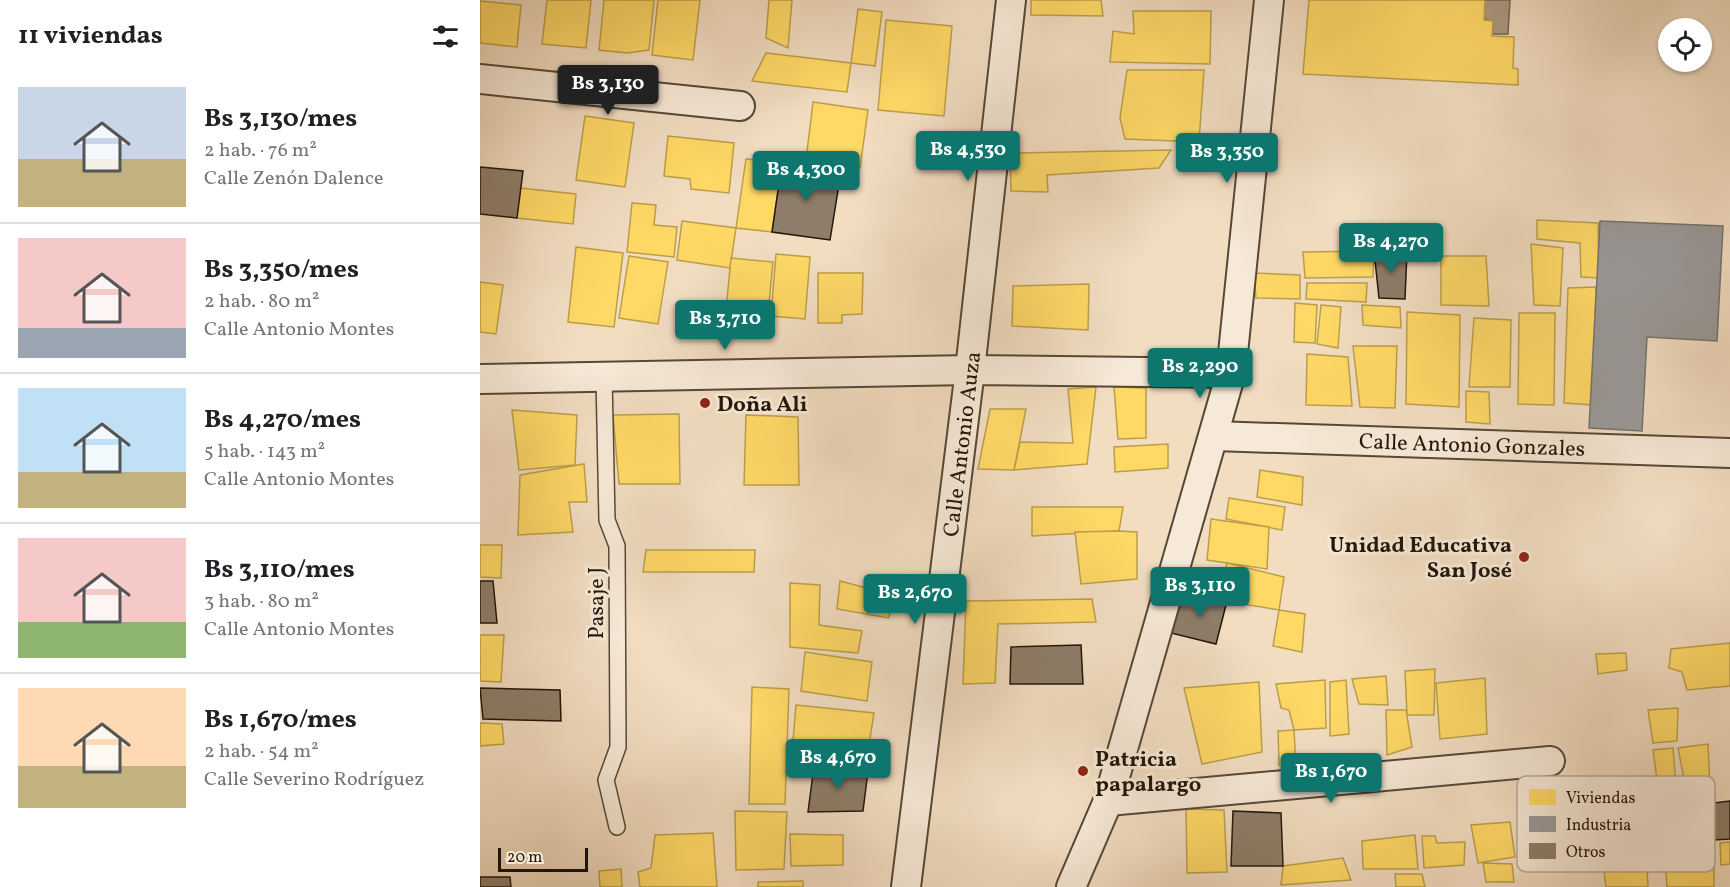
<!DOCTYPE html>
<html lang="es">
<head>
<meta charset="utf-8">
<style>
	:root { --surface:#fff; --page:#f2f2f2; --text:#202124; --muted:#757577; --line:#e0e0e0; --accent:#0f766e }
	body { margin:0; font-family:Vollkorn,serif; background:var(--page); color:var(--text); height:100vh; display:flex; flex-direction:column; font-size:22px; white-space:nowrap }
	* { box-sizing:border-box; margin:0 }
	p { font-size:20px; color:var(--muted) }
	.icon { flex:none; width:33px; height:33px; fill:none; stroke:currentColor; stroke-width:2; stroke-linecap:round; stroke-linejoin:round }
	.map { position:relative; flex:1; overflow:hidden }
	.panel { display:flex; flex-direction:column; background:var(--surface); width:480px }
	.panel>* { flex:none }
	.buttons { position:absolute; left:1178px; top:18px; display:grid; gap:12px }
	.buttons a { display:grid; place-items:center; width:54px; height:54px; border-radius:50%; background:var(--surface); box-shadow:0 2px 4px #0004; font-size:30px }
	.scale { position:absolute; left:18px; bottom:15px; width:90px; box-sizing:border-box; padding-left:6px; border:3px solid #211609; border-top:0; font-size:16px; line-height:21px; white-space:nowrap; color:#211609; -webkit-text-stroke:4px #f7e9d7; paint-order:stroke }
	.price { position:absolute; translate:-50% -51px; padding:0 14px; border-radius:6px; background:var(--accent); color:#fff; font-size:20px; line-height:39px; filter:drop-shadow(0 2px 3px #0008) }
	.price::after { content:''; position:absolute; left:50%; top:36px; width:18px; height:14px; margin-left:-9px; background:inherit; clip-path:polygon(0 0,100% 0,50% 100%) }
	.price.active { background:#222; color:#fff }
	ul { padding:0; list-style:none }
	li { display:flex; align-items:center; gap:18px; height:150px; padding:0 18px }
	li+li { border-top:2px solid var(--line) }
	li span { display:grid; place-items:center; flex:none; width:168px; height:120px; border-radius:0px; color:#555 }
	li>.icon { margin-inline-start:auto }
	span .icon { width:72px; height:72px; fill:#fffc; stroke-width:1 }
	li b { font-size:26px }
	h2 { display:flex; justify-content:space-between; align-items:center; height:72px; padding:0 18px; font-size:26px }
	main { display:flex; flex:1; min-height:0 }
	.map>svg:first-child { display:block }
	.water { fill:#ab9982; stroke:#746552; stroke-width:1.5 }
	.homes { fill:#ffd966; stroke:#bc9e4a; stroke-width:1.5 }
	.industry { fill:#999; stroke:#75726e; stroke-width:1.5 }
	.building { fill:#8e7d69; stroke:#211609; stroke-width:1.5 }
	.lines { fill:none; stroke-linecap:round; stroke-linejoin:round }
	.service-casing { stroke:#554837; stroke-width:18 }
	.minor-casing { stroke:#554837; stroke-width:32 }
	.service { stroke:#f7e9d7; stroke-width:15 }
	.minor { stroke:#f7e9d7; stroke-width:28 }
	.poi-dot { fill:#8f2418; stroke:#f7e9d7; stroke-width:2 }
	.labels { text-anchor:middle; stroke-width:6; stroke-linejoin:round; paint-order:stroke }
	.poi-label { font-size:22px; font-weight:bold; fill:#211609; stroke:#f7e9d7; text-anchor:start }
	.street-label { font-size:22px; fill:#211609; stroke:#f7e9d7 }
	.key { fill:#f7e9d7; stroke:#b7aa99; stroke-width:1.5 }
	.key-label { font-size:16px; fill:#211609 }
</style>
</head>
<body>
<main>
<section class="panel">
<h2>11 viviendas<svg class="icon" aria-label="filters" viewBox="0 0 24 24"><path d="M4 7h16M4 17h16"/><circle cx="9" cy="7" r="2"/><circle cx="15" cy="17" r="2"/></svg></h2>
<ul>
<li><span style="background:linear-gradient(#c9d6e8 60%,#c2b280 0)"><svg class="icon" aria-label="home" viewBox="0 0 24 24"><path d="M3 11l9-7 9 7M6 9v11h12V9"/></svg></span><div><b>Bs 3,130/mes</b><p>2 hab. · 76 m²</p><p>Calle Zenón Dalence</p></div></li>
<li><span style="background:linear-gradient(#f6c9c9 75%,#9aa5b1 0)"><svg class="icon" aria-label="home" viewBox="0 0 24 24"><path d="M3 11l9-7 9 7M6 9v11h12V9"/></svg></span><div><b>Bs 3,350/mes</b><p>2 hab. · 80 m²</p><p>Calle Antonio Montes</p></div></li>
<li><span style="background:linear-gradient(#bfe0f5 70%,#c2b280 0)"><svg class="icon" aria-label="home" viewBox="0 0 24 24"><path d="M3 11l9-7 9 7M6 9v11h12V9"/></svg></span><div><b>Bs 4,270/mes</b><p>5 hab. · 143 m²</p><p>Calle Antonio Montes</p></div></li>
<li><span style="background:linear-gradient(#f6c9c9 70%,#8fb573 0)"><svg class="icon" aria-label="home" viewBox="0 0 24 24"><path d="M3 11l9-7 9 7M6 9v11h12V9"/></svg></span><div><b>Bs 3,110/mes</b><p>3 hab. · 80 m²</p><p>Calle Antonio Montes</p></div></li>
<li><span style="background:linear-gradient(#ffd9b3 65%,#c2b280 0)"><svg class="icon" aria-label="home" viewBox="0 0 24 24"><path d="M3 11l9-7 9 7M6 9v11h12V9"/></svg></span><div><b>Bs 1,670/mes</b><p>2 hab. · 54 m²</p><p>Calle Severino Rodríguez</p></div></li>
</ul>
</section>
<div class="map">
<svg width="1250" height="887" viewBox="0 0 1250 887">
	<rect width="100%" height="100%" fill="#f2ddc1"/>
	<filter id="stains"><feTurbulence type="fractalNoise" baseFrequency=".00333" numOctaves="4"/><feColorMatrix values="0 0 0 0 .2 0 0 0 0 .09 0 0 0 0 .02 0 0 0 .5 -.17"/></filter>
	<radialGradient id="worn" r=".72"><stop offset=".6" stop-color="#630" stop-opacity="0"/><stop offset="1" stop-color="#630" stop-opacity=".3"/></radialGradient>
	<path class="water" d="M 1003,0 L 1030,0 L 1028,34 L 1006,34 L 1006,19 L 1003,19 Z"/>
	<g class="homes">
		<path d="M 67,0 L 111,0 L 106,48 L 62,44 Z"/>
		<path d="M 124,0 L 174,0 L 169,50 L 147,53 L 119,50 Z"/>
		<path d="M 178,0 L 220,0 L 213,60 L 172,55 Z"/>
		<path d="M 289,0 L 312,0 L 308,48 L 286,38 Z"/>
		<path d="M 551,0 L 621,0 L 623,16 L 551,15 Z"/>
		<path d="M 829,0 L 1005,0 L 1004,20 L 1013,21 L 1012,36 L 1034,37 L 1033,68 L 1038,69 L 1038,85 L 823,74 Z"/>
		<path d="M 0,1 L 41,5 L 37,47 L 0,43 Z"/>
		<path d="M 378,9 L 402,12 L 395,66 L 371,63 Z"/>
		<path d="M 653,11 L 731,11 L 730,64 L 630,62 L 633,31 L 654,34 Z"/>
		<path d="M 406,20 L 472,26 L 464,116 L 398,110 Z"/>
		<path d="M 286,53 L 371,63 L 367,92 L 272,81 Z"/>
		<path d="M 647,70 L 724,70 L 719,142 L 645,139 L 640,118 Z"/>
		<path d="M 333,102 L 388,110 L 380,168 L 326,160 Z"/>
		<path d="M 105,116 L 154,123 L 145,187 L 96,180 Z"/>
		<path d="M 188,136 L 254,143 L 249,193 L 211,189 L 210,179 L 184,176 Z"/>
		<path d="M 691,150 L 679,168 L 567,175 L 568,192 L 531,191 L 530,153 Z"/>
		<path d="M 266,159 L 302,163 L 292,232 L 256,228 Z"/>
		<path d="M 40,188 L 96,194 L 93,224 L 37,218 Z"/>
		<path d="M 152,203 L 176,205 L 174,225 L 197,227 L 194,257 L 147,252 Z"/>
		<path d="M 1057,220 L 1118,223 L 1119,278 L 1101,277 L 1100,243 L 1057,239 Z"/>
		<path d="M 202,221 L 256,228 L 250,268 L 197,260 Z"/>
		<path d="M 1051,244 L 1083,248 L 1080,306 L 1054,305 Z"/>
		<path d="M 96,247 L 143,253 L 134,327 L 88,322 Z"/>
		<path d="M 894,251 L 893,277 L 825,278 L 823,252 Z"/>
		<path d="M 296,254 L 330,257 L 325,319 L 291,316 Z"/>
		<path d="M 149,256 L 188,262 L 178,324 L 139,318 Z"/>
		<path d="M 961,256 L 1006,256 L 1009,306 L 961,305 Z"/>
		<path d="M 251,258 L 293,262 L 287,324 L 245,320 Z"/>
		<path d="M 338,273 L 383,273 L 382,314 L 362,315 L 362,323 L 338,323 Z"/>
		<path d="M 774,273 L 820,275 L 820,299 L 776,298 Z"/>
		<path d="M 0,282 L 23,285 L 16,334 L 0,332 Z"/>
		<path d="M 827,283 L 887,283 L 886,302 L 826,299 Z"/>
		<path d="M 609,284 L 608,330 L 532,326 L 533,286 Z"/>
		<path d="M 1116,287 L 1113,405 L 1084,403 L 1088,288 Z"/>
		<path d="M 815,303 L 837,305 L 835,343 L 814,342 Z"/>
		<path d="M 841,305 L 861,307 L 858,348 L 837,344 Z"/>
		<path d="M 882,305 L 920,307 L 921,328 L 883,325 Z"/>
		<path d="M 927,312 L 980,315 L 979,407 L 926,404 Z"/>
		<path d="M 1039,313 L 1075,313 L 1074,405 L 1038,404 Z"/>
		<path d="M 994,318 L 1031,320 L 1030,387 L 989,387 Z"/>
		<path d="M 873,346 L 917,346 L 915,408 L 880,407 Z"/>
		<path d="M 827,354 L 868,357 L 872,406 L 826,405 Z"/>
		<path d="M 616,387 L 607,464 L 534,470 L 540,442 L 593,443 L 588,389 Z"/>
		<path d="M 634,387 L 666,388 L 666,438 L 638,439 Z"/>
		<path d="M 986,391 L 1009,392 L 1010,424 L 986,422 Z"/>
		<path d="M 510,409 L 546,409 L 534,470 L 498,469 Z"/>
		<path d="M 32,410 L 97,415 L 95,465 L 39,470 Z"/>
		<path d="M 199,414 L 200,484 L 139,484 L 133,415 Z"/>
		<path d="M 266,415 L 318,417 L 319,485 L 264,485 Z"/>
		<path d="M 688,444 L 688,468 L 635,472 L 634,447 Z"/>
		<path d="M 104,464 L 107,502 L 89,502 L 93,532 L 38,535 L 40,475 Z"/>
		<path d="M 780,470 L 823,477 L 822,505 L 777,497 Z"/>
		<path d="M 749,498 L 805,507 L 802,530 L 746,519 Z"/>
		<path d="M 552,507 L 643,507 L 639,531 L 552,536 Z"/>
		<path d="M 731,519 L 789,527 L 787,569 L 727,560 Z"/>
		<path d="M 639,531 L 657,532 L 657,579 L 601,584 L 595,532 Z"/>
		<path d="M 0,545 L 22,545 L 21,578 L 0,577 Z"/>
		<path d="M 166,550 L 275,550 L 274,572 L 163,572 Z"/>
		<path d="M 747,563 L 804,577 L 799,610 L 738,600 Z"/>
		<path d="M 360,581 L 413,595 L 409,618 L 357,609 Z"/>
		<path d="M 310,583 L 340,585 L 339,625 L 382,631 L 378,653 L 310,647 Z"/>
		<path d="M 612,599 L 616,622 L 518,624 L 515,683 L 483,684 L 486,601 Z"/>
		<path d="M 799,610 L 825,614 L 822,652 L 793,646 Z"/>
		<path d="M 0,635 L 24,635 L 21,682 L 0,681 Z"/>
		<path d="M 1250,643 L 1250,686 L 1207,690 L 1202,672 L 1189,668 L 1191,649 Z"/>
		<path d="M 325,652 L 392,662 L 387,701 L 321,691 Z"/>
		<path d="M 1146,653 L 1147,670 L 1118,674 L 1116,654 Z"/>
		<path d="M 955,669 L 954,715 L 927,715 L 925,671 Z"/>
		<path d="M 906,676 L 908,705 L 879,704 L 872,679 Z"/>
		<path d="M 1005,678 L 1007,734 L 960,739 L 956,683 Z"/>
		<path d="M 845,680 L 846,728 L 814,730 L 809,710 L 801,708 L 796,684 Z"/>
		<path d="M 866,680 L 869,734 L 850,736 L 850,682 Z"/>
		<path d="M 779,682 L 782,752 L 722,764 L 704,688 Z"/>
		<path d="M 272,687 L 309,689 L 305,804 L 269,804 Z"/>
		<path d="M 316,705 L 394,713 L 387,757 L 312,753 Z"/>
		<path d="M 1198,708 L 1197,741 L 1173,743 L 1168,710 Z"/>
		<path d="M 906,710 L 926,710 L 932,747 L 907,755 Z"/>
		<path d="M 0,723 L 22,724 L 24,744 L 0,746 Z"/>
		<path d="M 814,730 L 816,768 L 799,765 L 798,731 Z"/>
		<path d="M 1228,744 L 1230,788 L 1206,790 L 1198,748 Z"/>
		<path d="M 1193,748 L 1197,798 L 1154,803 L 1149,782 L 1177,780 L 1173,750 Z"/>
		<path d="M 706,809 L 744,810 L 747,872 L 707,873 Z"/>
		<path d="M 255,811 L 307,812 L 304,869 L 256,870 Z"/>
		<path d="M 1030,822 L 1035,857 L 998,863 L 991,825 Z"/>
		<path d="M 233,833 L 237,887 L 160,887 L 158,872 L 171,868 L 175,835 Z"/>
		<path d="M 310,834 L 363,835 L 363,865 L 311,866 Z"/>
		<path d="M 935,835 L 938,869 L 883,869 L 882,841 Z"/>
		<path d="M 942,836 L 955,836 L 957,843 L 985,842 L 984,865 L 944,868 Z"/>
		<path d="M 1250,842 L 1250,864 L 1241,865 L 1240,843 Z"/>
		<path d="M 1234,848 L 1234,887 L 1187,887 L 1184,849 Z"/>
		<path d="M 1166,852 L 1168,887 L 1126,887 L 1122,853 Z"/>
		<path d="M 863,858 L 871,880 L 801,885 L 803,866 Z"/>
		<path d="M 1003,863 L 1032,864 L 1034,882 L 1006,882 Z"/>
		<path d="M 141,869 L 142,887 L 120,887 L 119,871 Z"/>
		<path d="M 915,874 L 942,874 L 945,887 L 916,887 Z"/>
		<path d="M 323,881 L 323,887 L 278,887 L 278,882 Z"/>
	</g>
	<path class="industry" d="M 1120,221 L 1243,226 L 1237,341 L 1167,337 L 1162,431 L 1109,428 Z"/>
	<g class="building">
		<path d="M 302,163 L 361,172 L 350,240 L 292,232 Z"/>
		<path d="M 0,167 L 43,171 L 37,218 L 0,214 Z"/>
		<path d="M 894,251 L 927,252 L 925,299 L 899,298 Z"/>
		<path d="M 0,581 L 13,581 L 17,623 L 0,623 Z"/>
		<path d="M 704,592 L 747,601 L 736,644 L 691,633 Z"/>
		<path d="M 601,645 L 603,684 L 530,684 L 531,647 Z"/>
		<path d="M 0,688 L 80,690 L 81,721 L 3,719 Z"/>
		<path d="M 334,766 L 388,771 L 383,811 L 328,812 Z"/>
		<path d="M 1250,801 L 1250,839 L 1186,843 L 1187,809 Z"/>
		<path d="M 753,811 L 801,813 L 803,866 L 751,866 Z"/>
		<path d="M 0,877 L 30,877 L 31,887 L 0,887 Z"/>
	</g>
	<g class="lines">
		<g class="service-casing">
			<path id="service" d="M 124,377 L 127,520 L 137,546 L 138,747 L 126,780 L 137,827"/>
		</g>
		<g class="minor-casing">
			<g id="minor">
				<path d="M 0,79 L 260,106"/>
				<path d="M 0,379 L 490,370 L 751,373"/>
				<path d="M 734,436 L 1250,453"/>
				<path d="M 628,801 L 1070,761"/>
				<path d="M 426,887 L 490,370 L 531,0"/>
				<path d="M 591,887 L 628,801 L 751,373 L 789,0"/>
			</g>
		</g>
		<use href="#service" class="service"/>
		<use href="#minor" class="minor"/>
	</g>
	<g class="poi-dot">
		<circle cx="225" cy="403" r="6"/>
		<circle cx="1044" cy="557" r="6"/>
		<circle cx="603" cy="771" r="6"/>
	</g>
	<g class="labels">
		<g class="poi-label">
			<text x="237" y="411">Doña Ali</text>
			<text x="1032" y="552" text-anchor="end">Unidad Educativa<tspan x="1032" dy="25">San José</tspan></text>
			<text x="615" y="766">Patricia<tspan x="615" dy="25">papalargo</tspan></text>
		</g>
		<g class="street-label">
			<text transform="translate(481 444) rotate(-83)" y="8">Calle Antonio Auza</text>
			<text transform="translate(992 444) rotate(2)" y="8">Calle Antonio Gonzales</text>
			<text transform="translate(115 603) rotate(-90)" y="8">Pasaje J</text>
		</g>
	</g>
	<rect x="1037" y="776" width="198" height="96" rx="9" class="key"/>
	<rect x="1049" y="789" width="27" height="16" fill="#ffd966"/>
	<rect x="1049" y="816" width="27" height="16" fill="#999"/>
	<rect x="1049" y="843" width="27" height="16" fill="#8e7d69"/>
	<g class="key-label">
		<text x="1086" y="803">Viviendas</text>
		<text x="1086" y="830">Industria</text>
		<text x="1086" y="857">Otros</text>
	</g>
	<rect width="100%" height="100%" filter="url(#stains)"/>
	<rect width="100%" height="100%" fill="url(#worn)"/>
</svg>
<div class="buttons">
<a><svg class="icon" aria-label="locate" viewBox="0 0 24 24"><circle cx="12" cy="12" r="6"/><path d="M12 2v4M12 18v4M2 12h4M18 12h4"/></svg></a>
</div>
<div class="scale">20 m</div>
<b class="price active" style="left:128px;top:116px">Bs 3,130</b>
<b class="price" style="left:488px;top:182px">Bs 4,530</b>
<b class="price" style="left:747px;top:184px">Bs 3,350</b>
<b class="price" style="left:326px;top:202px">Bs 4,300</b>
<b class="price" style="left:911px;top:274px">Bs 4,270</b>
<b class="price" style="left:245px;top:351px">Bs 3,710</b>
<b class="price" style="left:720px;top:399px">Bs 2,290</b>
<b class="price" style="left:720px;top:618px">Bs 3,110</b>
<b class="price" style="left:435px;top:625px">Bs 2,670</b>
<b class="price" style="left:358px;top:790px">Bs 4,670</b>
<b class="price" style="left:851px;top:804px">Bs 1,670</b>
</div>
</main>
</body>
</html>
